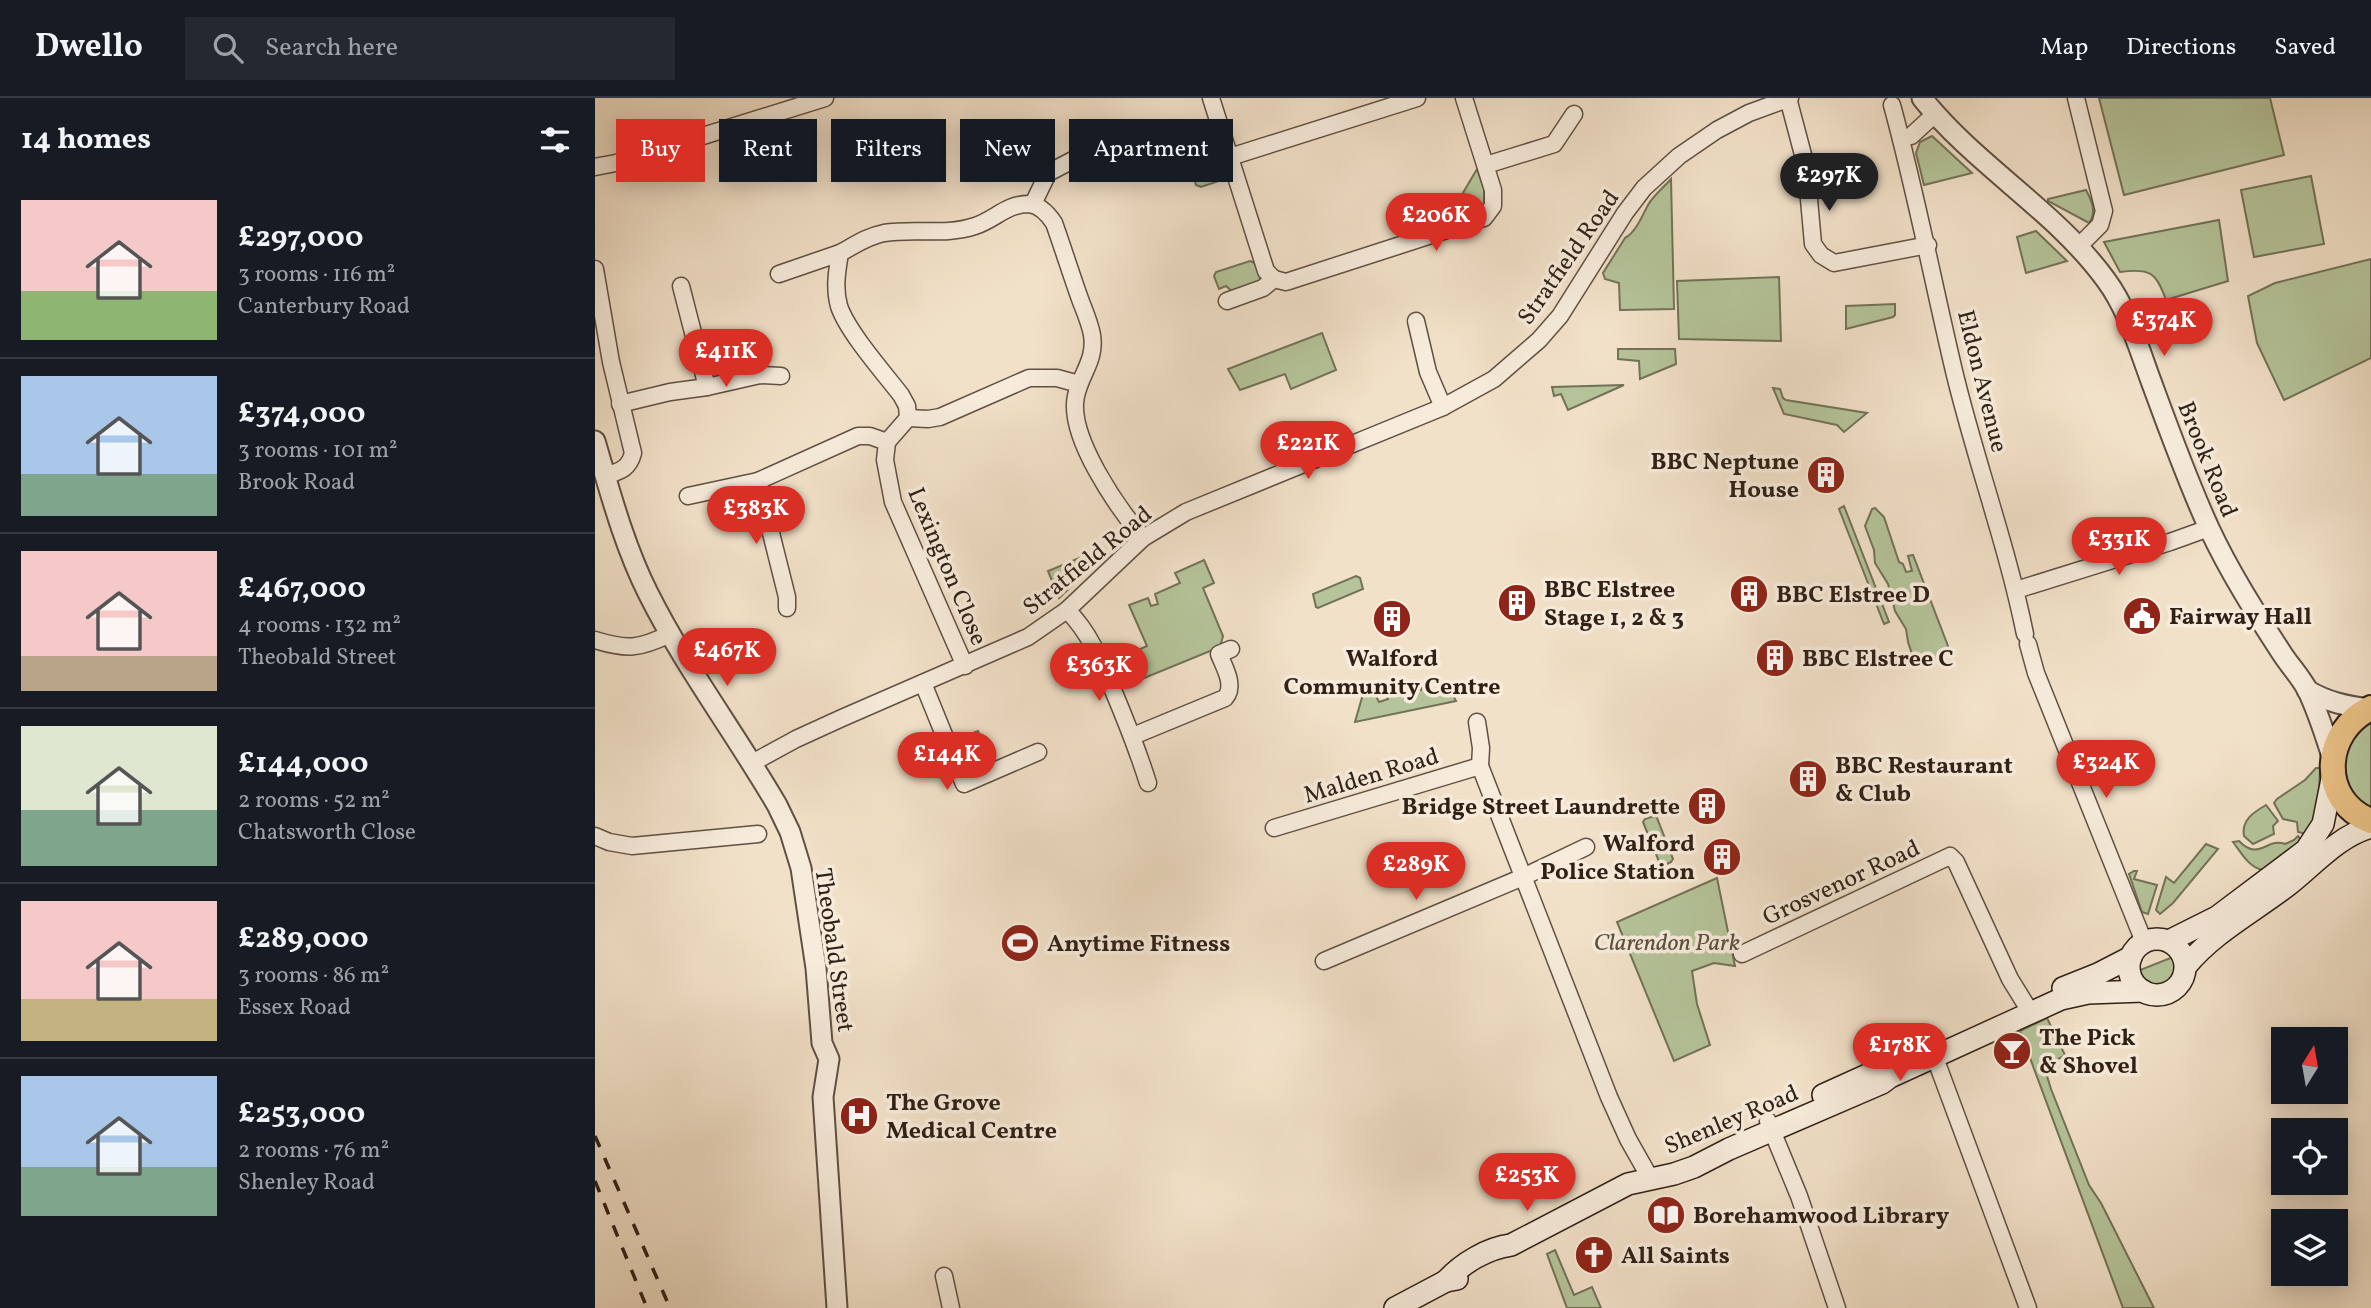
<!DOCTYPE html>
<html lang="en">
<head>
<meta charset="utf-8">
<style>
	:root { --surface:#171b24; --page:#242831; --text:#f1f3f6; --muted:#9ea1a6; --line:#363941; --accent:#d93025 }
	body { margin:0; font-family:Vollkorn,serif; background:var(--page); color:var(--text); height:100vh; display:flex; flex-direction:column; font-size:26px; white-space:nowrap }
	* { box-sizing:border-box; margin:0 }
	p { font-size:23px; color:var(--muted) }
	.icon { flex:none; width:38px; height:38px; fill:none; stroke:currentColor; stroke-width:2; stroke-linecap:round; stroke-linejoin:round }
	.map { position:relative; flex:1; overflow:hidden }
	.details { display:flex; flex-direction:column; background:var(--surface); width:595px }
	.details>* { flex:none }
	.top-card { position:absolute; left:21px; top:21px; width:665px; height:63px; display:flex; gap:14px }
	.needle { width:46px; rotate:11deg }
	.fabs { position:absolute; left:1676px; top:929px; display:grid; gap:14px }
	.fabs a { display:grid; place-items:center; width:77px; height:77px; border-radius:0px; background:var(--surface); box-shadow:0 4px 18px #0003; font-size:35px }
	.price { position:absolute; translate:-50% -60px; padding:0 16px; border-radius:24px; background:var(--accent); color:#fff; font-size:23px; line-height:46px; filter:drop-shadow(0 2px 4px #0008) }
	.price::after { content:''; position:absolute; left:50%; top:42px; width:21px; height:16px; margin-left:-10px; background:inherit; clip-path:polygon(0 0,100% 0,50% 100%) }
	.price.on { background:#222; color:#fff }
	ul { padding:0; list-style:none }
	li { display:flex; align-items:center; gap:21px; height:175px; padding:0 21px }
	li+li { border-top:2px solid var(--line) }
	li span { display:grid; place-items:center; flex:none; width:196px; height:140px; border-radius:0px; color:#555 }
	li>.icon { margin-inline-start:auto }
	span .icon { width:84px; height:84px; fill:#fffc; stroke-width:1 }
	li b { font-size:30px }
	h2 { display:flex; justify-content:space-between; align-items:center; height:84px; padding:0 21px; font-size:30px }
	.pill { padding:0 24px; border-radius:0px; background:var(--surface); box-shadow:0 4px 18px #0003; font-size:24px; line-height:63px }
	.pill.on { background:var(--accent); color:#fff }
	header { display:flex; align-items:center; gap:42px; box-sizing:border-box; height:98px; padding:0 35px; background:var(--surface); border-bottom:2px solid var(--line) }
	header strong { font-size:33px }
	nav { display:flex; gap:38px; margin-inline-start:auto; font-size:24px }
	.search { width:490px; height:63px; background:var(--page); display:flex; align-items:center; gap:18px; box-sizing:border-box; padding:0 24px; border-radius:0px; color:var(--muted); font-size:26px }
	main { display:flex; flex:1; min-height:0 }
	.map>svg:first-child { display:block }
	.green { fill:#b5c49a; stroke:#727258; stroke-width:2 }
	.lines { fill:none; stroke-linecap:round; stroke-linejoin:round }
	.minor-casing { stroke:#605044; stroke-width:19 }
	.tertiary-casing { stroke:#605044; stroke-width:23 }
	.secondary-casing { stroke:#302017; stroke-width:24 }
	.primary-casing { stroke:#302017; stroke-width:28 }
	.minor { stroke:#f7ecdc; stroke-width:16 }
	.tertiary { stroke:#f7ecdc; stroke-width:19 }
	.secondary { stroke:#f7ecdc; stroke-width:21 }
	.primary { stroke:#e9c084; stroke-width:24 }
	.rail { stroke:#302017; stroke-width:3.5; stroke-dasharray:12 12; stroke-linecap:butt }
	.labels { text-anchor:middle; stroke-width:7; stroke-linejoin:round; paint-order:stroke }
	.street-label { font-size:24px; fill:#302017; stroke:#f7ecdc }
	.poi-label { font-size:24px; font-weight:bold; fill:#302017; stroke:#f7ecdc; text-anchor:start }
	.park-label { font-size:24px; font-style:italic; fill:#58513e; stroke:#f7ecdc }
</style>
</head>
<body>
<header>
<strong>Dwello</strong>
<div class="search"><svg class="icon" aria-label="search" viewBox="0 0 24 24"><circle cx="10" cy="10" r="6"/><path d="M15 15l6 6"/></svg>Search here</div>
<nav><a>Map</a><a>Directions</a><a>Saved</a></nav>
</header>
<main>
<section class="details">
<h2>14 homes<svg class="icon" aria-label="filters" viewBox="0 0 24 24"><path d="M4 7h16M4 17h16"/><circle cx="9" cy="7" r="2"/><circle cx="15" cy="17" r="2"/></svg></h2>
<ul>
<li><span style="background:linear-gradient(#f6c9c9 65%,#8fb573 0)"><svg class="icon" aria-label="home" viewBox="0 0 24 24"><path d="M3 11l9-7 9 7M6 9v11h12V9"/></svg></span><div><b>£297,000</b><p>3 rooms · 116 m²</p><p>Canterbury Road</p></div></li>
<li><span style="background:linear-gradient(#a9c7e8 70%,#7fa58c 0)"><svg class="icon" aria-label="home" viewBox="0 0 24 24"><path d="M3 11l9-7 9 7M6 9v11h12V9"/></svg></span><div><b>£374,000</b><p>3 rooms · 101 m²</p><p>Brook Road</p></div></li>
<li><span style="background:linear-gradient(#f6c9c9 75%,#b9a48a 0)"><svg class="icon" aria-label="home" viewBox="0 0 24 24"><path d="M3 11l9-7 9 7M6 9v11h12V9"/></svg></span><div><b>£467,000</b><p>4 rooms · 132 m²</p><p>Theobald Street</p></div></li>
<li><span style="background:linear-gradient(#dfe7d0 60%,#7fa58c 0)"><svg class="icon" aria-label="home" viewBox="0 0 24 24"><path d="M3 11l9-7 9 7M6 9v11h12V9"/></svg></span><div><b>£144,000</b><p>2 rooms · 52 m²</p><p>Chatsworth Close</p></div></li>
<li><span style="background:linear-gradient(#f6c9c9 70%,#c2b280 0)"><svg class="icon" aria-label="home" viewBox="0 0 24 24"><path d="M3 11l9-7 9 7M6 9v11h12V9"/></svg></span><div><b>£289,000</b><p>3 rooms · 86 m²</p><p>Essex Road</p></div></li>
<li><span style="background:linear-gradient(#a9c7e8 65%,#7fa58c 0)"><svg class="icon" aria-label="home" viewBox="0 0 24 24"><path d="M3 11l9-7 9 7M6 9v11h12V9"/></svg></span><div><b>£253,000</b><p>2 rooms · 76 m²</p><p>Shenley Road</p></div></li>
</ul>
</section>
<div class="map">
<svg width="1776" height="1210" viewBox="0 0 1776 1210">
	<rect width="100%" height="100%" fill="#f2e1c9"/>
	<filter id="stains"><feTurbulence type="fractalNoise" baseFrequency=".00286" numOctaves="4"/><feColorMatrix values="0 0 0 0 .2 0 0 0 0 .09 0 0 0 0 .02 0 0 0 .5 -.17"/></filter>
	<radialGradient id="worn" r=".72"><stop offset=".6" stop-color="#630" stop-opacity="0"/><stop offset="1" stop-color="#630" stop-opacity=".3"/></radialGradient>
	<g class="green">
		<path d="M 1504,0 L 1675,0 L 1689,57 L 1529,97 Z"/>
		<path d="M 1337,38 L 1377,75 L 1329,87 L 1321,55 L 1325,44 Z"/>
		<path d="M 620,52 L 624,53 L 632,78 L 630,81 L 606,89 L 601,87 L 594,63 L 596,59 Z"/>
		<path d="M 882,71 L 889,91 L 889,105 L 881,114 L 852,122 Z"/>
		<path d="M 1716,78 L 1729,146 L 1659,159 L 1646,92 Z"/>
		<path d="M 1076,81 L 1079,211 L 1025,212 L 1024,185 L 1010,181 L 1008,175 L 1030,140 C 1041,134 1047,118 1053,107 C 1058,98 1069,89 1076,81 Z"/>
		<path d="M 1491,92 C 1497,103 1502,115 1494,125 L 1453,103 L 1453,101 Z"/>
		<path d="M 1624,122 L 1633,183 L 1571,202 C 1561,174 1555,170 1525,174 L 1509,144 Z"/>
		<path d="M 1441,133 L 1472,163 L 1431,175 L 1422,139 Z"/>
		<path d="M 1776,161 L 1776,260 L 1689,302 L 1662,245 L 1653,198 L 1680,185 Z"/>
		<path d="M 655,163 L 660,165 L 666,183 L 639,195 L 631,188 L 624,191 L 619,178 L 621,174 Z"/>
		<path d="M 1184,179 L 1186,243 L 1084,241 L 1082,183 Z"/>
		<path d="M 1300,206 L 1300,217 L 1298,219 L 1251,231 L 1251,208 Z"/>
		<path d="M 727,235 L 741,272 L 696,291 L 690,276 L 645,292 L 633,271 Z"/>
		<path d="M 1023,251 L 1080,251 L 1081,266 L 1045,281 L 1044,263 L 1023,261 Z"/>
		<path d="M 1029,287 L 973,312 L 966,296 L 959,298 L 957,289 Z"/>
		<path d="M 1178,290 L 1185,291 L 1188,300 L 1191,302 L 1272,315 L 1249,334 L 1242,327 L 1189,316 Z"/>
		<path d="M 1249,408 L 1294,524 L 1289,526 L 1244,411 Z"/>
		<path d="M 1280,410 L 1289,419 L 1304,464 L 1308,466 L 1311,474 L 1317,473 L 1313,458 L 1318,457 L 1353,548 L 1339,562 L 1338,569 L 1326,567 L 1318,559 L 1313,544 L 1311,531 L 1300,513 L 1293,486 L 1280,465 L 1279,452 L 1270,428 L 1277,411 Z"/>
		<path d="M 506,451 C 495,471 480,485 464,500 L 453,473 Z"/>
		<path d="M 609,462 L 619,485 L 608,490 L 628,538 L 625,549 L 542,583 L 530,558 L 552,548 L 534,507 L 553,500 L 556,508 L 563,506 L 560,496 L 585,485 L 580,475 Z"/>
		<path d="M 761,478 L 765,480 L 768,491 L 723,510 L 721,509 L 718,496 Z"/>
		<path d="M 808,589 L 826,592 L 826,590 L 858,597 L 861,603 L 760,624 L 768,596 L 778,592 L 784,604 L 793,601 L 791,595 L 807,597 Z"/>
		<path d="M 1776,623 L 1776,711 C 1762,704 1749,688 1748,671 C 1747,661 1753,648 1756,638 Z"/>
		<path d="M 383,633 L 398,669 L 382,676 L 367,639 Z"/>
		<path d="M 1721,670 L 1725,670 C 1724,696 1724,712 1712,736 L 1703,734 L 1702,724 L 1688,721 L 1679,705 L 1682,701 L 1710,682 Z"/>
		<path d="M 1671,707 L 1683,723 L 1678,728 L 1679,736 L 1658,746 L 1649,738 C 1646,722 1659,714 1671,707 Z"/>
		<path d="M 1059,718 L 1062,720 L 1078,761 L 1076,764 L 1068,768 L 1065,766 L 1048,724 L 1050,721 Z"/>
		<path d="M 1703,738 L 1707,744 L 1667,772 C 1653,768 1647,756 1638,744 L 1644,743 C 1664,764 1672,739 1690,746 L 1699,742 Z"/>
		<path d="M 1611,746 L 1623,751 L 1578,805 L 1565,816 L 1561,812 L 1571,779 L 1579,785 Z"/>
		<path d="M 1539,773 L 1542,773 L 1539,781 L 1562,787 L 1553,816 L 1547,814 L 1534,776 Z"/>
		<path d="M 1122,780 L 1140,868 L 1119,865 L 1097,873 L 1102,906 L 1115,947 L 1079,963 L 1022,824 Z"/>
		<path d="M 1578,859 C 1586,876 1575,887 1558,886 L 1547,879 L 1545,872 Z"/>
		<path d="M 1452,920 L 1470,957 L 1458,964 L 1452,978 L 1456,991 L 1494,1087 L 1506,1105 L 1559,1210 L 1528,1210 L 1425,933 Z"/>
		<path d="M 960,1152 L 979,1197 L 997,1189 L 1006,1210 L 972,1210 L 952,1156 Z"/>
	</g>
	<g class="lines">
		<g class="minor-casing">
			<g id="minor">
				<path d="M 616,0 L 671,173 L 679,181"/>
				<path d="M 1193,0 L 1211,68 L 1218,146 L 1226,157 L 1239,165 L 1333,147"/>
				<path d="M 1481,0 L 1509,113 L 1505,127 L 1483,149"/>
				<path d="M 1297,7 C 1321,95 1338,184 1359,273 C 1380,361 1412,447 1430,536"/>
				<path d="M 1306,40 L 1316,38 L 1340,16"/>
				<path d="M 635,59 L 822,0"/>
				<path d="M 891,67 L 959,46 L 979,16"/>
				<path d="M 0,69 L 21,65 L 230,0"/>
				<path d="M 438,106 L 453,75 L 497,52"/>
				<path d="M 0,171 L 16,264 L 38,355 C 34,371 25,373 10,378"/>
				<path d="M 184,176 L 245,155"/>
				<path d="M 632,203 L 668,190 L 679,181 L 691,184 L 889,120 L 898,108 L 898,92 L 869,0"/>
				<path d="M 821,223 L 833,274 L 848,309"/>
				<path d="M 112,289 L 165,277 L 186,278"/>
				<path d="M 25,306 L 75,294 L 112,289 L 86,188"/>
				<path d="M 313,320 L 312,308 L 306,297 C 289,275 252,233 244,208 C 239,190 242,173 245,155 C 260,147 273,138 289,135 C 320,130 350,138 380,128 C 401,121 411,106 434,106 C 445,107 453,116 459,125 C 468,150 476,176 485,201 C 489,212 495,225 497,237 C 501,262 486,275 481,298 C 472,338 523,410 548,440"/>
				<path d="M 313,320 L 333,321 L 345,319 L 434,280 L 462,280 L 484,286"/>
				<path d="M 292,344 L 290,362 L 298,404 L 370,568"/>
				<path d="M 163,383 L 192,499 L 192,510"/>
				<path d="M 93,398 L 163,383 L 263,338 L 275,338 L 292,344 L 313,320"/>
				<path d="M 1421,492 L 1575,444 L 1614,430"/>
				<path d="M 472,512 C 495,535 506,563 518,592 C 531,623 543,653 553,685"/>
				<path d="M 0,542 C 32,552 44,551 75,536"/>
				<path d="M 1433,546 L 1441,575 L 1549,844"/>
				<path d="M 328,585 L 369,686 L 443,654"/>
				<path d="M 882,624 L 886,650 L 885,668 L 1014,999 L 1033,1041 L 1055,1080"/>
				<path d="M 538,638 L 630,600 C 641,588 629,569 624,556 L 636,551"/>
				<path d="M 157,665 L 201,641 L 247,620 L 433,539 L 472,512 L 548,440 L 591,414 L 848,309 L 899,281 L 944,242 L 965,218 L 1030,115 L 1049,90 L 1084,58 L 1122,32 L 1154,15 L 1195,0"/>
				<path d="M 679,730 L 885,668"/>
				<path d="M 0,738 L 14,744 L 37,748 L 163,736"/>
				<path d="M 1147,856 L 1355,758 L 1361,764 L 1415,881 L 1436,915"/>
				<path d="M 729,863 L 928,779 L 991,749"/>
				<path d="M 1336,949 L 1433,1210"/>
				<path d="M 1173,1023 L 1204,1098 L 1242,1210"/>
				<path d="M 349,1178 L 356,1210"/>
			</g>
		</g>
		<g class="tertiary-casing">
			<g id="tertiary">
				<path d="M 1327,0 C 1381,68 1460,112 1511,182 C 1533,212 1543,248 1556,283 C 1574,332 1592,382 1614,430 C 1634,473 1660,514 1686,554 C 1694,567 1706,579 1713,593 C 1723,615 1731,639 1738,662"/>
				<path d="M 0,343 C 15,394 29,447 53,495 C 90,569 140,635 182,707 L 195,734 L 206,770 L 221,870 L 227,945 L 234,961 L 228,999 L 242,1210"/>
				<path d="M 1712,592 C 1732,604 1751,608 1774,611"/>
			</g>
		</g>
		<g class="secondary-casing">
			<g id="secondary">
				<circle cx="1562" cy="869" r="28"/>
				<path d="M 1574,843 L 1622,819 L 1711,752 L 1728,726 L 1738,676"/>
				<path d="M 1591,868 C 1618,835 1658,814 1692,788 C 1718,768 1743,738 1776,729"/>
				<path d="M 1468,890 L 1503,876 L 1536,859"/>
				<path d="M 1228,997 L 1301,964"/>
				<path d="M 851,1183 C 867,1165 893,1150 916,1147 L 1033,1086 L 1079,1076 L 1099,1069 L 1134,1051 L 1287,985 L 1295,979 L 1466,901 L 1493,895 L 1548,893"/>
				<path d="M 800,1210 L 851,1183 L 862,1181"/>
			</g>
		</g>
		<g class="primary-casing">
			<path id="primary" d="M 1776,610 C 1727,633 1723,703 1776,723"/>
		</g>
		<use href="#minor" class="minor"/>
		<use href="#tertiary" class="tertiary"/>
		<use href="#secondary" class="secondary"/>
		<use href="#primary" class="primary"/>
		<g class="rail">
			<path d="M 0,1038 L 75,1210"/>
			<path d="M 0,1083 L 52,1210"/>
		</g>
	</g>
	<defs>
		<g id="building-disc" transform="scale(2.0125)"><circle r="9.5" fill="#8f2418" stroke="#f7ecdc"/><path d="M-4-6H4V6H1V3H-1V6H-4ZM-2.5-4.3h1.7v1.8h-1.7ZM.8-4.3h1.7v1.8H.8ZM-2.5-1h1.7V.8h-1.7ZM.8-1h1.7V.8H.8Z" fill="#fff"/></g>
		<g id="civic-disc" transform="scale(2.0125)"><circle r="9.5" fill="#8f2418" stroke="#f7ecdc"/><path d="M-.6-6.5H3V-4.5H.6V-3L4-1V1h2V6H-6V1h2V-1L-.6-3ZM-1.2 2.5V6h2.4V2.5Z" fill="#fff"/></g>
		<g id="stadium-disc" transform="scale(2.0125)"><circle r="9.5" fill="#8f2418" stroke="#f7ecdc"/><path d="M0-5a6.5 5 0 1 0 0 10a6.5 5 0 1 0 0-10ZM-3.5-1.8h7v3.6h-7Z" fill="#fff"/></g>
		<g id="bar-disc" transform="scale(2.0125)"><circle r="9.5" fill="#8f2418" stroke="#f7ecdc"/><path d="M-6-5H6L.8 .8V4.5H3.5V6h-7V4.5H-.8V.8Z" fill="#fff"/></g>
		<g id="hospital-disc" transform="scale(2.0125)"><circle r="9.5" fill="#8f2418" stroke="#f7ecdc"/><path d="M-5-5h3v3.5h4V-5h3V5h-3V1.5h-4V5h-3Z" fill="#fff"/></g>
		<g id="library-disc" transform="scale(2.0125)"><circle r="9.5" fill="#8f2418" stroke="#f7ecdc"/><path d="M-6-4Q-3-5.5-.7-3.5V5Q-3 3-6 4ZM6-4Q3-5.5 .7-3.5V5Q3 3 6 4Z" fill="#fff"/></g>
		<g id="church-disc" transform="scale(2.0125)"><circle r="9.5" fill="#8f2418" stroke="#f7ecdc"/><path d="M-1.2-6h2.4v3.5h3.3v2.4h-3.3V6h-2.4V-.1h-3.3v-2.4h3.3Z" fill="#fff"/></g>
	</defs>
	<g fill-rule="evenodd">
		<use href="#building-disc" x="1231" y="377"/>
		<use href="#building-disc" x="1154" y="496"/>
		<use href="#building-disc" x="922" y="505"/>
		<use href="#civic-disc" x="1547" y="518"/>
		<use href="#building-disc" x="797" y="521"/>
		<use href="#building-disc" x="1180" y="560"/>
		<use href="#building-disc" x="1213" y="681"/>
		<use href="#building-disc" x="1112" y="708"/>
		<use href="#building-disc" x="1127" y="759"/>
		<use href="#stadium-disc" x="425" y="845"/>
		<use href="#bar-disc" x="1417" y="953"/>
		<use href="#hospital-disc" x="264" y="1018"/>
		<use href="#library-disc" x="1071" y="1117"/>
		<use href="#church-disc" x="999" y="1157"/>
	</g>
	<g class="labels">
		<g class="street-label">
			<text transform="translate(973 159) rotate(-55)" y="8">Stratfield Road</text>
			<text transform="translate(1388 283) rotate(76)" y="8">Eldon Avenue</text>
			<text transform="translate(1613 361) rotate(68)" y="8">Brook Road</text>
			<text transform="translate(492 462) rotate(-39)" y="8">Stratfield Road</text>
			<text transform="translate(353 468) rotate(67)" y="8">Lexington Close</text>
			<text transform="translate(776 677) rotate(-17)" y="8">Malden Road</text>
			<text transform="translate(1246 784) rotate(-25)" y="8">Grosvenor Road</text>
			<text transform="translate(240 852) rotate(82)" y="8">Theobald Street</text>
			<text transform="translate(1136 1021) rotate(-23)" y="8">Shenley Road</text>
		</g>
		<g class="poi-label">
			<text x="1204" y="371" text-anchor="end">BBC Neptune<tspan x="1204" dy="28">House</tspan></text>
			<text x="949" y="499">BBC Elstree<tspan x="949" dy="28">Stage 1, 2 &amp; 3</tspan></text>
			<text x="1181" y="504">BBC Elstree D</text>
			<text x="1574" y="526">Fairway Hall</text>
			<text x="797" y="568" text-anchor="middle">Walford<tspan x="797" dy="28">Community Centre</tspan></text>
			<text x="1207" y="568">BBC Elstree C</text>
			<text x="1240" y="675">BBC Restaurant<tspan x="1240" dy="28">&amp; Club</tspan></text>
			<text x="1085" y="716" text-anchor="end">Bridge Street Laundrette</text>
			<text x="1100" y="753" text-anchor="end">Walford<tspan x="1100" dy="28">Police Station</tspan></text>
			<text x="452" y="853">Anytime Fitness</text>
			<text x="1444" y="947">The Pick<tspan x="1444" dy="28">&amp; Shovel</tspan></text>
			<text x="291" y="1012">The Grove<tspan x="291" dy="28">Medical Centre</tspan></text>
			<text x="1098" y="1125">Borehamwood Library</text>
			<text x="1026" y="1165">All Saints</text>
		</g>
		<g class="park-label">
			<text x="1072" y="852">Clarendon Park</text>
		</g>
	</g>
	<rect width="100%" height="100%" filter="url(#stains)"/>
	<rect width="100%" height="100%" fill="url(#worn)"/>
</svg>
<div class="fabs">
<a><svg class="needle" viewBox="-14 -14 28 28"><path d="M0-13l5 13h-10z" fill="#e53935"/><path d="M0 13l5-13h-10z" fill="#9ea1a6"/></svg></a>
<a><svg class="icon" aria-label="locate" viewBox="0 0 24 24"><circle cx="12" cy="12" r="6"/><path d="M12 2v4M12 18v4M2 12h4M18 12h4"/></svg></a>
<a><svg class="icon" aria-label="layers" viewBox="0 0 24 24"><path d="M12 4l9 5-9 5-9-5zM3 14l9 5 9-5"/></svg></a>
</div>
<b class="price on" style="left:1234px;top:115px">£297K</b>
<b class="price" style="left:841px;top:155px">£206K</b>
<b class="price" style="left:1569px;top:260px">£374K</b>
<b class="price" style="left:131px;top:291px">£411K</b>
<b class="price" style="left:713px;top:383px">£221K</b>
<b class="price" style="left:161px;top:448px">£383K</b>
<b class="price" style="left:1524px;top:479px">£331K</b>
<b class="price" style="left:132px;top:590px">£467K</b>
<b class="price" style="left:504px;top:605px">£363K</b>
<b class="price" style="left:352px;top:694px">£144K</b>
<b class="price" style="left:1511px;top:702px">£324K</b>
<b class="price" style="left:821px;top:804px">£289K</b>
<b class="price" style="left:1305px;top:985px">£178K</b>
<b class="price" style="left:932px;top:1115px">£253K</b>
<div class="top-card">
<a class="pill on">Buy</a>
<a class="pill">Rent</a>
<a class="pill">Filters</a>
<a class="pill">New</a>
<a class="pill">Apartment</a>
</div>
</div>
</main>
</body>
</html>
